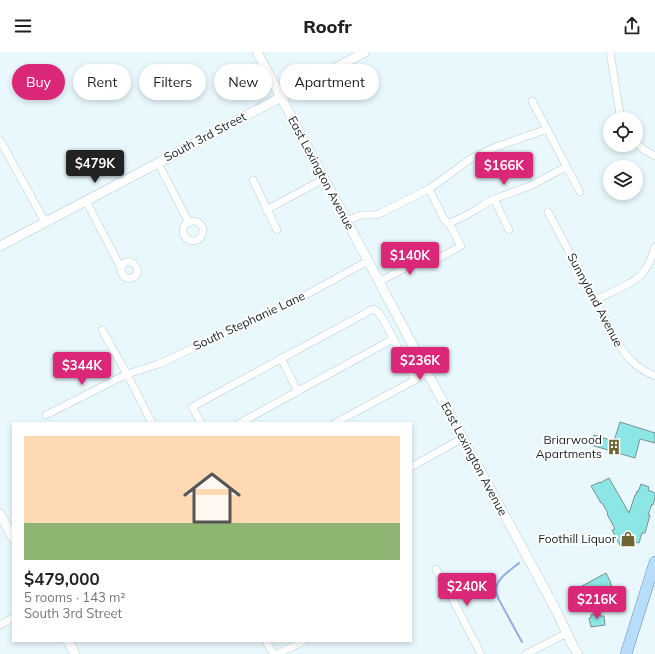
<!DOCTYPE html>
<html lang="en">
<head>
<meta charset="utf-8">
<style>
	:root { --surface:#fff; --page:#f2f2f2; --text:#222; --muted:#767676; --line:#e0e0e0; --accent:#db2777 }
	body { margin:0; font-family:Mulish,sans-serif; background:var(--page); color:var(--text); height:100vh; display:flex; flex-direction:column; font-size:15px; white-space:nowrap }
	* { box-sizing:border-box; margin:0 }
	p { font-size:13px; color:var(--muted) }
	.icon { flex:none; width:22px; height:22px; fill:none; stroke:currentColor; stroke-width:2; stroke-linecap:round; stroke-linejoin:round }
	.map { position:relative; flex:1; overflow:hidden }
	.drawer { position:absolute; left:12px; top:370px; width:400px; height:220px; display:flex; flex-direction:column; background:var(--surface); border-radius:0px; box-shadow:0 2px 6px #0003 }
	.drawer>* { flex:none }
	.hud { position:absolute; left:12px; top:12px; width:400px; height:36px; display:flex; gap:8px }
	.fabs { position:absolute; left:603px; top:60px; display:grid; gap:8px }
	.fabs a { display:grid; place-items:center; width:40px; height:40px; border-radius:50%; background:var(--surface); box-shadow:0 2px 6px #0003; font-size:20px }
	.price { position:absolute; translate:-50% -34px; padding:0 9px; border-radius:4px; background:var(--accent); color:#fff; font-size:13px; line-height:26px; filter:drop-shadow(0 1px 2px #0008) }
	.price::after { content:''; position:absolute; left:50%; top:24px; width:12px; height:9px; margin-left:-6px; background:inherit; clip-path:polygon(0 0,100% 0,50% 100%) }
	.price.selected { background:#222; color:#fff }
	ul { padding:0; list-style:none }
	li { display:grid; align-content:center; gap:8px; height:212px; padding:0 12px }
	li+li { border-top:1px solid var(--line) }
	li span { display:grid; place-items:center; height:124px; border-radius:0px; color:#555 }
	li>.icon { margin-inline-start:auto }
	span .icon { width:72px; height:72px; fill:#fffc; stroke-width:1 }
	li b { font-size:17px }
	.tag { padding:0 14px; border-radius:18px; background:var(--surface); box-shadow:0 2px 6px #0003; font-size:14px; line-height:36px }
	.tag.selected { background:var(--accent); color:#fff }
	header { display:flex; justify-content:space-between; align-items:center; height:52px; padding:0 12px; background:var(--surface); font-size:18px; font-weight:800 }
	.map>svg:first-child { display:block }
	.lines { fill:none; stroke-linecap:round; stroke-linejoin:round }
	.stream { stroke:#97ace5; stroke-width:2 }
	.building { fill:#8de6e6; stroke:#769191 }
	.minor-casing { stroke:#b5cfd7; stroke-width:8 }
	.tertiary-casing { stroke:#b5cfd7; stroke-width:10 }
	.primary-casing { stroke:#608cae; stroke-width:12 }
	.minor { stroke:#fff; stroke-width:7 }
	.tertiary { stroke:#fff; stroke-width:9 }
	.primary { stroke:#b8ddfb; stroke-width:11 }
	.labels { text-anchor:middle; stroke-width:4; stroke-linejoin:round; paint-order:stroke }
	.street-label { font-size:12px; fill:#172124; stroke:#fff }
	.poi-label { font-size:12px; fill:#172124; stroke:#fff; text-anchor:end }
</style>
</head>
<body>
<header><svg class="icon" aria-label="menu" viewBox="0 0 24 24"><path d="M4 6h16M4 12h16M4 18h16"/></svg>Roofr<svg class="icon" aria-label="share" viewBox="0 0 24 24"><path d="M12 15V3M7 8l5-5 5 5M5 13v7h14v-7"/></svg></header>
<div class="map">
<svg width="655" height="602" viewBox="0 0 655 602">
	<rect width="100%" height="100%" fill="#e8f8fd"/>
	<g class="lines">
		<path class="stream" d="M 519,511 C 511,518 495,527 496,539 C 496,540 498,545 498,546 L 522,590"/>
	</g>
	<g class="building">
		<path d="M 620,370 L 655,381 L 655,391 L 640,387 L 635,406 L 591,393 L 594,383 L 614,389 Z"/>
		<path d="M 609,426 L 629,461 L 635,443 L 636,443 L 637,439 L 638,440 L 641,432 L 649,435 L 648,438 L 655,441 L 655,446 L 653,453 L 652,452 L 648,463 L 650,463 L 645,481 L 642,481 L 639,491 L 635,490 L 630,493 L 629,491 L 621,495 L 612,478 L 615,477 L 607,462 L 608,461 L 602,451 L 601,451 L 591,434 L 600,430 L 600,431 Z"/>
		<path d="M 606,521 L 611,531 L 610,531 L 612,534 L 588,545 L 582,534 Z"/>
		<path d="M 600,561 L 600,564 L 604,564 L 605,573 L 591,575 L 589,566 L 591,566 L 591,563 Z"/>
	</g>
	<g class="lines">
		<g class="minor-casing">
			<g id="minor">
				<path d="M 610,0 L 620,62 L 622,67"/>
				<path d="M 532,49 L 547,77"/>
				<path d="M 0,88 L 45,170"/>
				<path d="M 636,90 L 643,97 L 655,104"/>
				<path d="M 156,112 L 158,111 L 189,171"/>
				<path d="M 253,128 L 277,178"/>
				<path d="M 429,137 L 444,167 L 448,171 C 465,167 478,155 494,147"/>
				<path d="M 86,149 L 121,216 C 121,222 124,227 131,226 C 147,223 129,198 121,216"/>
				<path d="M 266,158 L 324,127"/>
				<path d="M 548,160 L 619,293 C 629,308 638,317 655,324"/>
				<path d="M 347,169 L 361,163 L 375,163 L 381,161 L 429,137 L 472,106 L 496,95 L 547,77 L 580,140"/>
				<circle cx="193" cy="179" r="10"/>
				<path d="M 509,178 L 494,147 L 530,134 L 566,115"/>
				<path d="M 437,207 L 461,194 L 451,175 L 448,171"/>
				<path d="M 379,230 L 432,201"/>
				<path d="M 596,248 C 607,242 632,232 641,223 C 648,216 652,205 655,195"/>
				<path d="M 102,278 L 127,322 L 152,371"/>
				<path d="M 281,306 L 298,340"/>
				<path d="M 46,363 L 127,322 L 159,312 L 304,244 L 368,209"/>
				<path d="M 201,371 L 192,355 L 373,257 L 378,260 L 383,267 L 415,328"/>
				<path d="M 240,371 L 393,287"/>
				<path d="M 335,371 L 415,328 L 427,320"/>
				<path d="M 411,415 L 463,386"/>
				<path d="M 436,517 L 451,544 L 481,602"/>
				<path d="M 0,573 L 13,566"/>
				<path d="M 266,589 L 273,602"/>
				<path d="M 277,602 L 304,589"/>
				<path d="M 526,602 L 567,581"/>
			</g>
		</g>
		<g class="tertiary-casing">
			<g id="tertiary">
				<path d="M 257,0 L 427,320 L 557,560 L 573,594 L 578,602"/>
				<path d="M 158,111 L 365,0"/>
				<path d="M 0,194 L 156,112"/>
				<path d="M 0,462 L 13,486"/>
				<path d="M 68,589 L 75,602"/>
			</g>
		</g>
		<g class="primary-casing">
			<path id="primary" d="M 626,602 L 655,510"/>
		</g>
		<use href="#minor" class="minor"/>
		<use href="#tertiary" class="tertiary"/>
		<use href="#primary" class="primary"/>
	</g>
	<defs>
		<g id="building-bare" transform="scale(1.2)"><path d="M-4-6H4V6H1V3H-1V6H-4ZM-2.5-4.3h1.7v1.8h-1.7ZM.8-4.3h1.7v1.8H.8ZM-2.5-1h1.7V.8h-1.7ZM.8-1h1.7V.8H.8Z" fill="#706633" stroke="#fff" stroke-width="2.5" paint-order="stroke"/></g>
		<g id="shop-bare" transform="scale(1.2)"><path d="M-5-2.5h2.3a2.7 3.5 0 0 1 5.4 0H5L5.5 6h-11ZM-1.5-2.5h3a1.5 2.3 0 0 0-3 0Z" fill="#706633" stroke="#fff" stroke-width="2.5" paint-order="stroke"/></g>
	</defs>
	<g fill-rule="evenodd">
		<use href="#building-bare" x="614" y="395"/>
		<use href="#shop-bare" x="628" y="487"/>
	</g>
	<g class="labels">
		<g class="street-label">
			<text transform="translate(205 85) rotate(-28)" y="4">South 3rd Street</text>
			<text transform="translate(321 121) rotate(62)" y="4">East Lexington Avenue</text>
			<text transform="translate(595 248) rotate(62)" y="4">Sunnyland Avenue</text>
			<text transform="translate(249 269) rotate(-25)" y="4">South Stephanie Lane</text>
			<text transform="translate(474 407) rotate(62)" y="4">East Lexington Avenue</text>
		</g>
		<g class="poi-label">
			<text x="602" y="392">Briarwood<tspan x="602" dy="14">Apartments</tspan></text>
			<text x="616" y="491">Foothill Liquor</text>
		</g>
	</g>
</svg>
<div class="fabs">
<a><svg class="icon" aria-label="locate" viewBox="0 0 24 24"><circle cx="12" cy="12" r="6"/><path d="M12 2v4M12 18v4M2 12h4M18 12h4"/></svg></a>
<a><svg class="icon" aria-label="layers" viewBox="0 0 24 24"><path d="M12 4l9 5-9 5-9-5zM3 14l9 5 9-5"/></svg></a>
</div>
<b class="price selected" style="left:95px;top:132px">$479K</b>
<b class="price" style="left:504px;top:134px">$166K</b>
<b class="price" style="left:410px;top:224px">$140K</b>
<b class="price" style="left:420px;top:329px">$236K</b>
<b class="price" style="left:82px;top:334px">$344K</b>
<b class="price" style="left:467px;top:555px">$240K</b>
<b class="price" style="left:597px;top:568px">$216K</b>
<div class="hud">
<a class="tag selected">Buy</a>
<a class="tag">Rent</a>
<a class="tag">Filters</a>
<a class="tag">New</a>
<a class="tag">Apartment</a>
</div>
<section class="drawer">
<ul>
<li><span style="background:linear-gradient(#ffd9b3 70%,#8fb573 0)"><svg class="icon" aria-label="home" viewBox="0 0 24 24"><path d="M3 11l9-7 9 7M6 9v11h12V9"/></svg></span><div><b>$479,000</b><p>5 rooms · 143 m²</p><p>South 3rd Street</p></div></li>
</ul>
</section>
</div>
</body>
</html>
